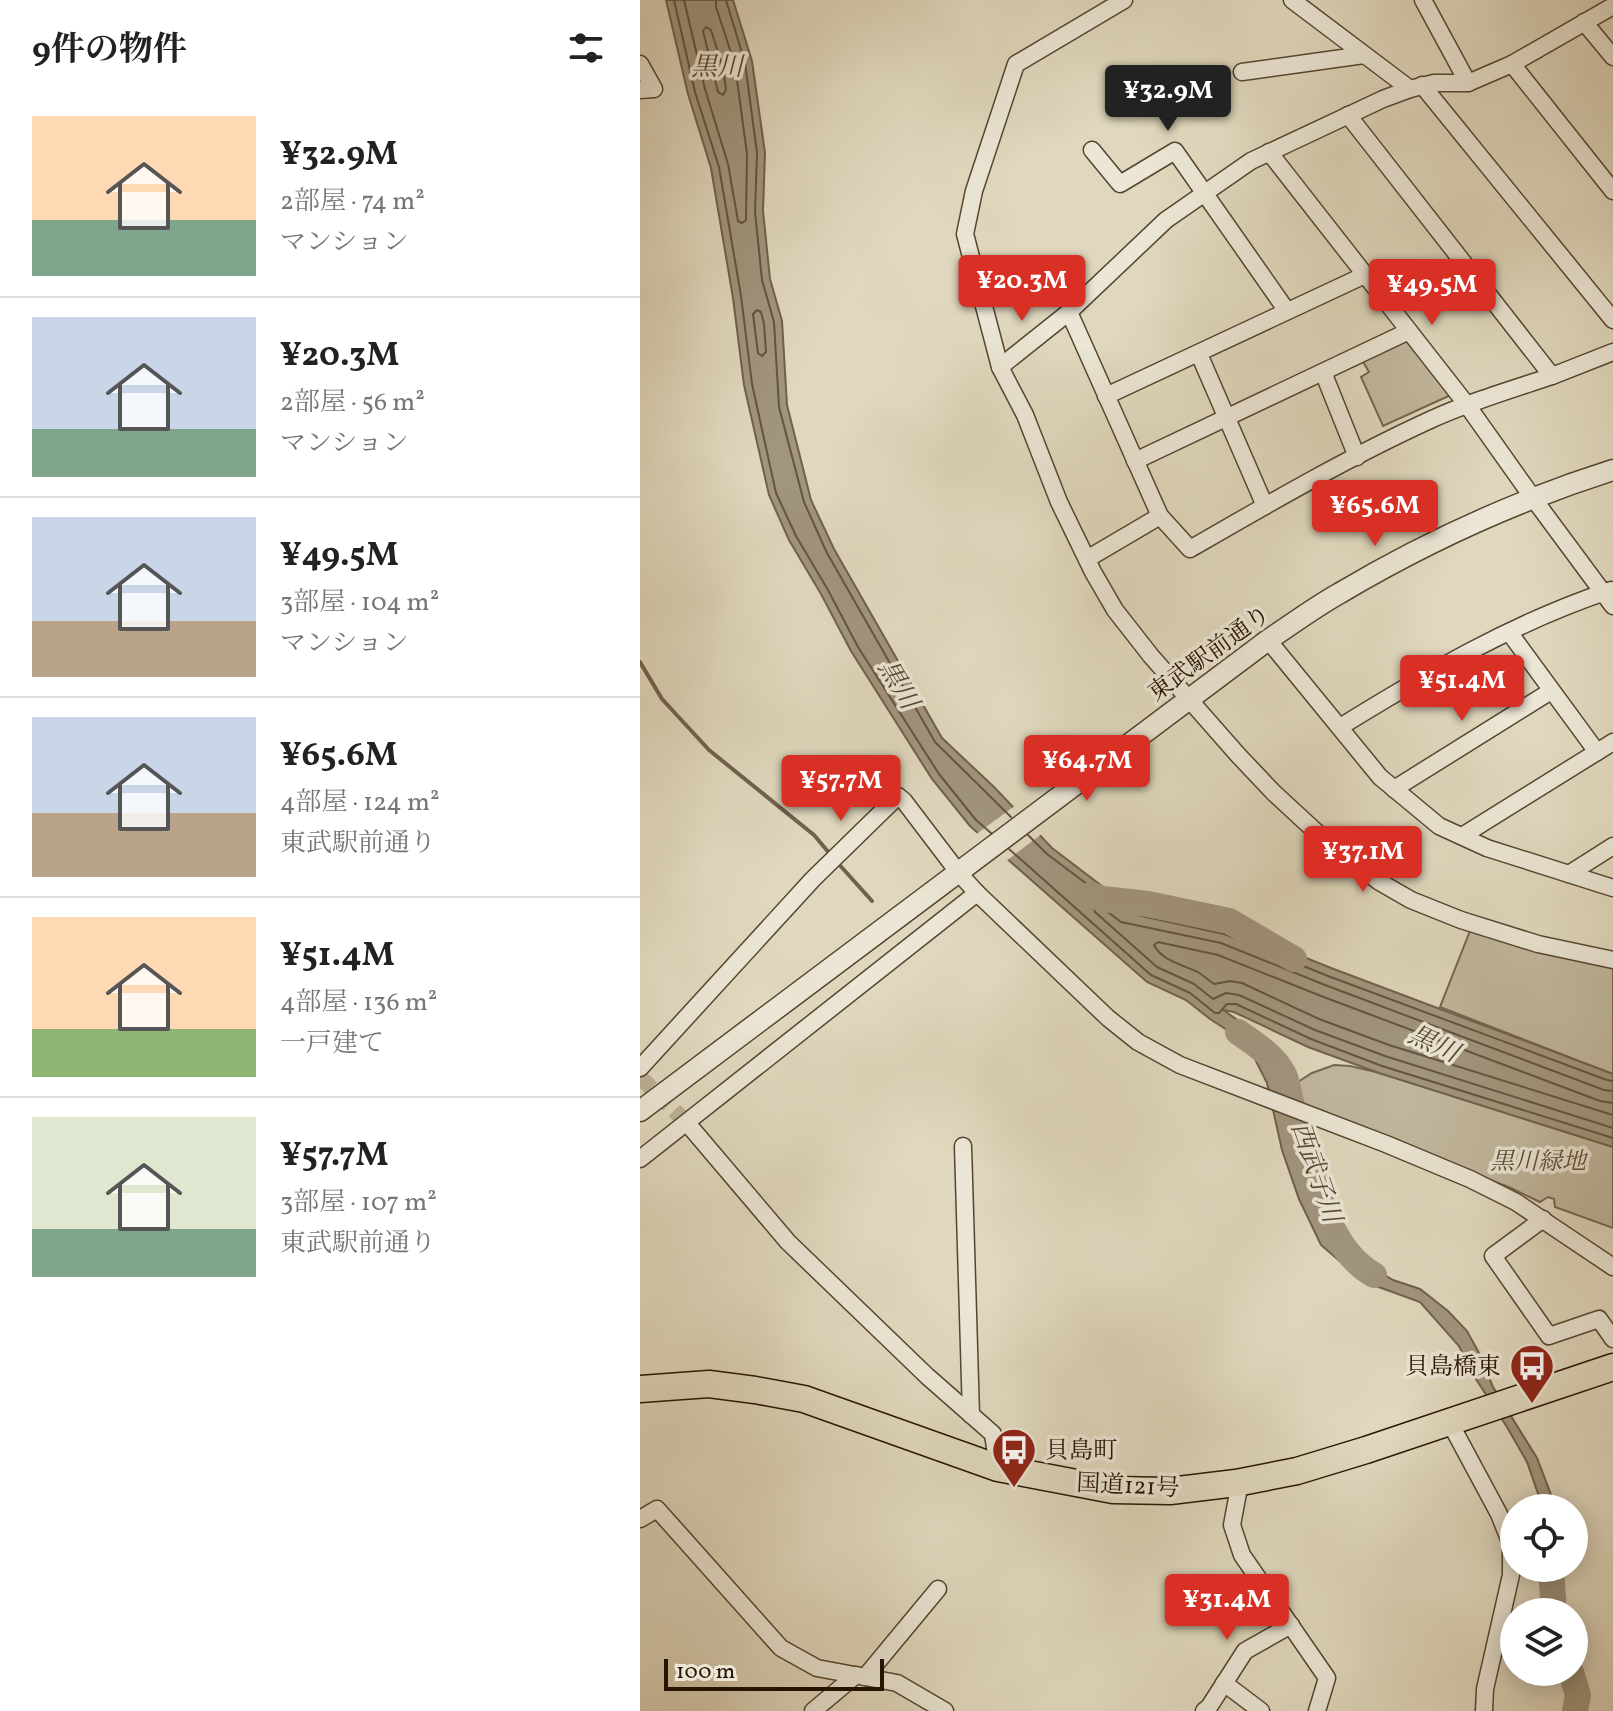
<!DOCTYPE html>
<html lang="ja">
<head>
<meta charset="utf-8">
<style>
	:root { --surface:#fff; --page:#f6f6f6; --text:#222; --muted:#767676; --line:#e0e0e0; --accent:#d93025 }
	body { margin:0; font-family:Vollkorn,"Noto Serif JP",serif; background:var(--page); color:var(--text); height:100vh; display:flex; flex-direction:column; font-size:30px; white-space:nowrap }
	* { box-sizing:border-box; margin:0 }
	p { font-size:26px; color:var(--muted) }
	.icon { flex:none; width:44px; height:44px; fill:none; stroke:currentColor; stroke-width:2; stroke-linecap:round; stroke-linejoin:round }
	.map { position:relative; flex:1; overflow:hidden }
	.details { display:flex; flex-direction:column; background:var(--surface); width:640px }
	.details>* { flex:none }
	.fabs { position:absolute; left:860px; top:1494px; display:grid; gap:16px }
	.fabs a { display:grid; place-items:center; width:88px; height:88px; border-radius:50%; background:var(--surface); box-shadow:0 4px 20px #0003; font-size:40px }
	.scale { position:absolute; left:24px; bottom:20px; width:220px; box-sizing:border-box; padding-left:8px; border:4px solid #271401; border-top:0; font-size:22px; line-height:28px; white-space:nowrap; color:#271401; -webkit-text-stroke:6px #ebe6d5; paint-order:stroke }
	.price { position:absolute; translate:-50% -68px; padding:0 18px; border-radius:8px; background:var(--accent); color:#fff; font-size:26px; line-height:52px; filter:drop-shadow(0 2px 4px #0008) }
	.price::after { content:''; position:absolute; left:50%; top:48px; width:24px; height:18px; margin-left:-12px; background:inherit; clip-path:polygon(0 0,100% 0,50% 100%) }
	.price.active { background:#222; color:#fff }
	ul { padding:0; list-style:none }
	li { display:flex; align-items:center; gap:24px; height:200px; padding:0 32px }
	li+li { border-top:2px solid var(--line) }
	li span { display:grid; place-items:center; flex:none; width:224px; height:160px; border-radius:0px; color:#555 }
	li>.icon { margin-inline-start:auto }
	span .icon { width:96px; height:96px; fill:#fffc; stroke-width:1 }
	li b { font-size:34px }
	h2 { display:flex; justify-content:space-between; align-items:center; height:96px; padding:0 32px; font-size:34px }
	main { display:flex; flex:1; min-height:0 }
	.map>svg:first-child { display:block }
	.green { fill:#c1b79e; stroke:#746650; stroke-width:2 }
	.water { fill:#a1957e; stroke:#70614c; stroke-width:2 }
	.pier { fill:#e0d8be }
	.lines { fill:none; stroke-linecap:round; stroke-linejoin:round }
	.shore { stroke:#645440; stroke-width:2 }
	.stream { stroke:#70614c; stroke-width:4 }
	.river { stroke:#a1957e; stroke-width:26 }
	.minor-tunnel { stroke:#bbb198; stroke-width:16; stroke-dasharray:16 8; stroke-linecap:butt }
	.minor-casing { stroke:#554530; stroke-width:19 }
	.tertiary-casing { stroke:#554530; stroke-width:23 }
	.trunk-casing { stroke:#271401; stroke-width:29 }
	.minor { stroke:#ebe6d5; stroke-width:16 }
	.tertiary { stroke:#ebe6d5; stroke-width:20 }
	.trunk { stroke:#e0d8be; stroke-width:26 }
	.labels { text-anchor:middle; stroke-width:7; stroke-linejoin:round; paint-order:stroke }
	.street-label { font-size:24px; fill:#271401; stroke:#ebe6d5 }
	.park-label { font-size:24px; font-style:italic; fill:#5d4d38; stroke:#ebe6d5 }
	.poi-label { font-size:24px; fill:#271401; stroke:#ebe6d5; text-anchor:end }
	.water-label { font-size:26px; font-style:italic; fill:#584833; stroke:#ebe6d5 }
</style>
</head>
<body>
<main>
<section class="details">
<h2>9件の物件<svg class="icon" aria-label="filters" viewBox="0 0 24 24"><path d="M4 7h16M4 17h16"/><circle cx="9" cy="7" r="2"/><circle cx="15" cy="17" r="2"/></svg></h2>
<ul>
<li><span style="background:linear-gradient(#ffd9b3 65%,#7fa58c 0)"><svg class="icon" aria-label="home" viewBox="0 0 24 24"><path d="M3 11l9-7 9 7M6 9v11h12V9"/></svg></span><div><b>¥32.9M</b><p>2部屋 · 74 m²</p><p>マンション</p></div></li>
<li><span style="background:linear-gradient(#c9d6e8 70%,#7fa58c 0)"><svg class="icon" aria-label="home" viewBox="0 0 24 24"><path d="M3 11l9-7 9 7M6 9v11h12V9"/></svg></span><div><b>¥20.3M</b><p>2部屋 · 56 m²</p><p>マンション</p></div></li>
<li><span style="background:linear-gradient(#c9d6e8 65%,#b9a48a 0)"><svg class="icon" aria-label="home" viewBox="0 0 24 24"><path d="M3 11l9-7 9 7M6 9v11h12V9"/></svg></span><div><b>¥49.5M</b><p>3部屋 · 104 m²</p><p>マンション</p></div></li>
<li><span style="background:linear-gradient(#c9d6e8 60%,#b9a48a 0)"><svg class="icon" aria-label="home" viewBox="0 0 24 24"><path d="M3 11l9-7 9 7M6 9v11h12V9"/></svg></span><div><b>¥65.6M</b><p>4部屋 · 124 m²</p><p>東武駅前通り</p></div></li>
<li><span style="background:linear-gradient(#ffd9b3 70%,#8fb573 0)"><svg class="icon" aria-label="home" viewBox="0 0 24 24"><path d="M3 11l9-7 9 7M6 9v11h12V9"/></svg></span><div><b>¥51.4M</b><p>4部屋 · 136 m²</p><p>一戸建て</p></div></li>
<li><span style="background:linear-gradient(#dfe7d0 70%,#7fa58c 0)"><svg class="icon" aria-label="home" viewBox="0 0 24 24"><path d="M3 11l9-7 9 7M6 9v11h12V9"/></svg></span><div><b>¥57.7M</b><p>3部屋 · 107 m²</p><p>東武駅前通り</p></div></li>
</ul>
</section>
<div class="map">
<svg width="973" height="1711" viewBox="0 0 973 1711">
	<rect width="100%" height="100%" fill="#e0d8be"/>
	<filter id="stains"><feTurbulence type="fractalNoise" baseFrequency=".0025" numOctaves="4"/><feColorMatrix values="0 0 0 0 .2 0 0 0 0 .09 0 0 0 0 .02 0 0 0 .5 -.17"/></filter>
	<radialGradient id="worn" r=".72"><stop offset=".6" stop-color="#630" stop-opacity="0"/><stop offset="1" stop-color="#630" stop-opacity=".3"/></radialGradient>
	<g class="green">
		<path d="M 762,340 L 773,343 L 813,394 L 743,426 L 721,377 L 729,372 L 722,360 Z"/>
		<path d="M 830,931 L 973,966 L 973,1074 L 800,1007 Z"/>
		<path d="M 694,1065 L 710,1066 L 740,1073 L 973,1147 L 973,1228 L 915,1207 L 914,1199 L 908,1197 L 900,1202 L 871,1188 L 676,1112 L 655,1101 L 652,1094 L 653,1085 L 672,1073 Z"/>
	</g>
	<path class="water" d="M 26,0 L 93,0 L 112,61 L 125,153 L 123,211 L 130,279 L 142,321 L 147,405 L 171,500 L 194,549 L 302,738 L 354,787 L 412,848 L 487,905 L 587,926 L 691,968 L 973,1074 L 973,1147 L 739,1073 L 668,1047 L 594,1012 L 583,1010 L 609,1028 L 640,1076 L 652,1134 L 669,1188 L 689,1236 L 700,1247 L 724,1263 L 753,1280 L 780,1289 L 808,1311 L 827,1331 L 839,1353 L 853,1387 L 897,1458 L 913,1500 L 914,1508 L 903,1508 L 887,1462 L 867,1427 L 832,1373 L 819,1346 L 780,1302 L 736,1286 L 703,1264 L 681,1245 L 659,1199 L 642,1150 L 627,1083 L 610,1049 L 604,1041 L 570,1019 L 546,1000 L 507,982 L 330,826 L 292,779 L 211,651 L 181,594 L 149,540 L 129,495 L 104,385 L 93,298 L 71,168 L 48,94 Z"/>
	<path class="pier" d="M 376,805 L 403,833 L 365,862 L 335,835 Z"/>
	<g class="lines">
		<g class="shore">
			<path d="M 34,0 L 55,92 L 79,167 L 101,296 L 112,384 L 136,493 L 156,536 L 188,590 L 218,647 L 299,774 L 336,820 L 351,833"/>
			<path d="M 44,0 L 65,89 L 88,164 L 98,221 L 102,223 L 106,220 L 107,154 L 95,65 L 76,7 L 76,0"/>
			<path d="M 86,0 L 105,63 L 117,153 L 115,212 L 122,280 L 134,322 L 139,407 L 164,502 L 187,553 L 295,742 L 371,817"/>
			<path d="M 66,27 L 71,30 L 83,68 L 86,90 L 83,95 L 78,92 L 63,31 Z"/>
			<path d="M 117,310 L 121,312 L 124,324 L 126,352 L 122,356 L 118,353 L 113,314 Z"/>
			<path d="M 388,835 L 407,854 L 484,912 L 584,934 L 688,976 L 967,1080 L 973,1081"/>
			<path d="M 369,849 L 511,975 L 550,993 L 575,1013 L 579,1013 L 587,1004 L 596,1004 L 671,1039 L 742,1066 L 973,1138"/>
			<path d="M 973,1091 L 964,1090 L 685,985 L 581,943 L 481,922 L 460,906 L 456,906 L 454,908 L 455,912 L 517,967 L 554,984 L 573,999 L 586,993 L 599,995 L 675,1030 L 745,1056 L 973,1128"/>
			<path d="M 973,1103 L 960,1101 L 681,996 L 578,955 L 518,942 L 514,945 C 521,960 543,965 558,972 C 564,976 568,980 574,984 L 590,981 L 602,983 L 679,1019 L 749,1045 L 973,1115"/>
		</g>
		<g class="stream">
			<path d="M 0,662 L 22,699 L 69,750 L 174,835 L 190,854"/>
			<path d="M 196,861 L 232,901"/>
		</g>
		<g class="river">
			<path d="M 451,895 L 463,899 L 508,904 L 589,921 L 654,959"/>
			<path d="M 598,1032 C 614,1043 633,1055 643,1073 C 648,1081 648,1092 651,1102 C 656,1117 662,1133 666,1149 C 679,1193 690,1250 734,1275"/>
			<path d="M 911,1568 L 914,1612"/>
			<path d="M 931,1672 L 938,1695 L 935,1711"/>
		</g>
		<path class="minor-tunnel" d="M 0,1077 L 47,1123"/>
		<g class="minor-casing">
			<g id="minor">
				<path d="M 484,0 L 376,64 L 334,191 L 325,234 L 360,367 L 385,415 L 419,502 L 453,572 L 475,610 L 511,656 L 598,755 L 634,793 L 686,841 L 738,881 L 771,900 L 821,920 L 898,944 L 973,960"/>
				<path d="M 652,0 L 770,89"/>
				<path d="M 783,0 L 828,83"/>
				<path d="M 944,22 L 973,57"/>
				<path d="M 0,64 L 14,89 L 0,90"/>
				<path d="M 872,64 L 973,191"/>
				<path d="M 602,72 L 724,55"/>
				<path d="M 782,85 L 973,320"/>
				<path d="M 452,150 L 480,184 L 535,151 L 647,311"/>
				<path d="M 629,152 L 827,405 L 893,498 L 973,606"/>
				<path d="M 429,312 L 520,516 L 550,549 C 628,504 707,458 790,420 C 829,402 870,390 912,376 L 708,115"/>
				<path d="M 559,354 L 625,506"/>
				<path d="M 360,367 L 429,312 L 526,220 L 611,161 L 743,99 L 770,89 L 794,83 L 828,83 L 872,64 L 973,6"/>
				<path d="M 683,372 L 717,457"/>
				<path d="M 912,376 L 973,352"/>
				<path d="M 466,396 L 725,275"/>
				<path d="M 495,461 L 769,331"/>
				<path d="M 447,559 L 520,516"/>
				<path d="M 869,632 L 957,752"/>
				<path d="M 628,640 L 740,777 L 799,826 L 847,848 L 973,888"/>
				<path d="M 700,727 C 786,674 874,622 971,590"/>
				<path d="M 754,789 L 911,691"/>
				<path d="M 822,836 L 973,742"/>
				<path d="M 929,874 L 973,846"/>
				<path d="M 0,1068 L 173,879 L 258,796 L 264,801 L 318,872 L 337,893 L 468,1018 L 498,1042 L 540,1065 L 746,1144 L 830,1179 L 876,1202 L 973,1267"/>
				<path d="M 47,1123 L 148,1242 L 287,1376 L 353,1434 L 358,1468"/>
				<path d="M 323,1146 L 331,1415"/>
				<path d="M 0,1159 L 337,893"/>
				<path d="M 903,1219 L 853,1256 L 909,1336 L 959,1319 L 973,1339"/>
				<path d="M 809,1421 L 859,1514 L 871,1544 L 871,1575 L 845,1689 L 844,1711"/>
				<path d="M 600,1482 L 592,1525 L 602,1555 L 687,1678 L 677,1711"/>
				<path d="M 0,1519 L 17,1509 L 141,1648 L 177,1668 L 257,1683 L 305,1711"/>
				<path d="M 225,1677 L 298,1589"/>
				<path d="M 584,1683 L 621,1711"/>
				<path d="M 173,1711 L 216,1675"/>
				<path d="M 564,1711 L 569,1707 L 605,1651 L 651,1625"/>
			</g>
		</g>
		<g class="tertiary-casing">
			<path id="tertiary" d="M 0,1111 L 628,640 C 652,624 675,607 700,593 C 786,542 878,500 973,470"/>
		</g>
		<g class="trunk-casing">
			<path id="trunk" d="M 0,1389 L 69,1384 L 115,1390 L 164,1399 L 358,1468 L 473,1490 L 530,1491 L 596,1483 L 657,1471 L 726,1450 L 973,1367"/>
		</g>
		<use href="#minor" class="minor"/>
		<use href="#tertiary" class="tertiary"/>
		<use href="#trunk" class="trunk"/>
	</g>
	<defs>
		<g id="bus-pin" transform="scale(2.3)"><path d="M0 17L-7.5 6A9.5 9.5 0 1 1 7.5 6Z" fill="#8f2418" stroke="#ebe6d5"/><path d="M-5-6H5V4H4V6H2V4H-2V6H-4V4H-5ZM-3.5-4V0h7V-4ZM-3.5 1.2v1.5H-2V1.2ZM2 1.2v1.5H3.5V1.2Z" fill="#fff"/></g>
	</defs>
	<g fill-rule="evenodd">
		<use href="#bus-pin" x="892" y="1366"/>
		<use href="#bus-pin" x="374" y="1450"/>
	</g>
	<g class="labels">
		<g class="street-label">
			<text transform="translate(569 653) rotate(-36)" y="8">東武駅前通り</text>
			<text transform="translate(488 1485) rotate(3)" y="8">国道121号</text>
		</g>
		<g class="park-label">
			<text x="898" y="1169">黒川緑地</text>
		</g>
		<g class="poi-label">
			<text x="861" y="1374">貝島橋東</text>
			<text x="405" y="1458" text-anchor="start">貝島町</text>
		</g>
		<g class="water-label">
			<text x="77" y="75">黒川</text>
			<text transform="translate(259 684) rotate(59)" y="9">黒川</text>
			<text transform="translate(794 1043) rotate(25)" y="9">黒川</text>
			<text transform="translate(677 1172) rotate(71)" y="9">西武子川</text>
		</g>
	</g>
	<rect width="100%" height="100%" filter="url(#stains)"/>
	<rect width="100%" height="100%" fill="url(#worn)"/>
</svg>
<div class="fabs">
<a><svg class="icon" aria-label="locate" viewBox="0 0 24 24"><circle cx="12" cy="12" r="6"/><path d="M12 2v4M12 18v4M2 12h4M18 12h4"/></svg></a>
<a><svg class="icon" aria-label="layers" viewBox="0 0 24 24"><path d="M12 4l9 5-9 5-9-5zM3 14l9 5 9-5"/></svg></a>
</div>
<div class="scale">100 m</div>
<b class="price active" style="left:528px;top:133px">¥32.9M</b>
<b class="price" style="left:382px;top:323px">¥20.3M</b>
<b class="price" style="left:792px;top:327px">¥49.5M</b>
<b class="price" style="left:735px;top:548px">¥65.6M</b>
<b class="price" style="left:822px;top:723px">¥51.4M</b>
<b class="price" style="left:447px;top:803px">¥64.7M</b>
<b class="price" style="left:201px;top:823px">¥57.7M</b>
<b class="price" style="left:723px;top:894px">¥37.1M</b>
<b class="price" style="left:587px;top:1642px">¥31.4M</b>
</div>
</main>
</body>
</html>
